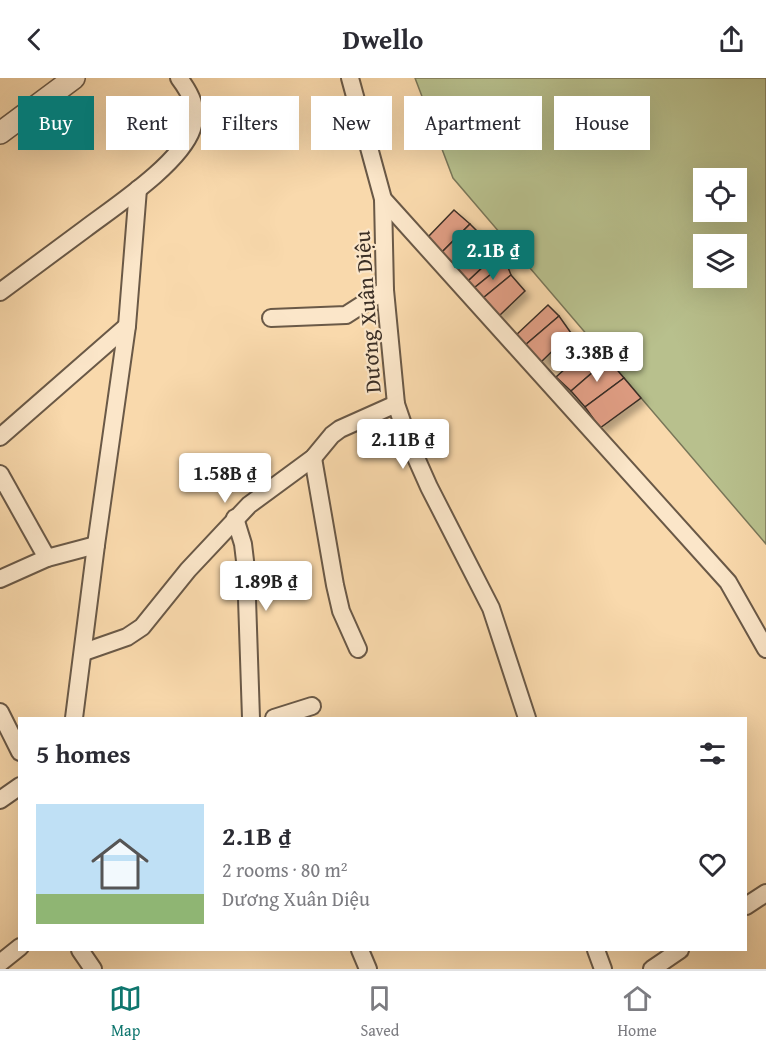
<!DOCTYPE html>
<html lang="en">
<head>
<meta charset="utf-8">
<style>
	:root { --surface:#fff; --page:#f7f7f7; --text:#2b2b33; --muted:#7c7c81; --line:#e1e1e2; --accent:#0f766e }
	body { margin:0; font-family:"Gentium Book Plus",serif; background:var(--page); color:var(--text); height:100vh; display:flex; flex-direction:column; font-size:22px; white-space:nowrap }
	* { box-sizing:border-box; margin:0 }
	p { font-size:20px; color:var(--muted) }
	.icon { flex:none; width:33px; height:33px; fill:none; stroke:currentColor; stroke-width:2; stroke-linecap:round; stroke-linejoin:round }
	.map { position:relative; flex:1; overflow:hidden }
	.drawer { position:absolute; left:18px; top:639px; width:729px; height:234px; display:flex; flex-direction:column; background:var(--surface); border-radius:0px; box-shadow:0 6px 24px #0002 }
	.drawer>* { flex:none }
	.hud { position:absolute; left:18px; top:18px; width:730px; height:54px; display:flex; gap:12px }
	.buttons { position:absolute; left:693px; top:90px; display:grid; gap:12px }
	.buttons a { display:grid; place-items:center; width:54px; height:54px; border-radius:0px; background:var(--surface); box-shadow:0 6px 24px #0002; font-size:30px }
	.price { position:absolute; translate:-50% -51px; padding:0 14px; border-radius:6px; background:#fff; color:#222; font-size:20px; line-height:39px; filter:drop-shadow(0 2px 3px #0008) }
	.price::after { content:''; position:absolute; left:50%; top:36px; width:18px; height:14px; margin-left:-9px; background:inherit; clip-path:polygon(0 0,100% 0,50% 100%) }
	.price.selected { background:var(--accent); color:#fff }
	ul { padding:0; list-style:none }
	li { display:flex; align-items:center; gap:18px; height:150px; padding:0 18px }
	li span { display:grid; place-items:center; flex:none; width:168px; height:120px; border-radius:0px; color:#555 }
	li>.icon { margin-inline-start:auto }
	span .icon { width:72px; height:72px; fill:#fffc; stroke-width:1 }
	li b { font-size:26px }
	h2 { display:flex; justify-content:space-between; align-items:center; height:72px; padding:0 18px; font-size:26px }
	.tag { padding:0 21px; border-radius:0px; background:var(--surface); box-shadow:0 6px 24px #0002; font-size:21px; line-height:54px }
	.tag.selected { background:var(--accent); color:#fff }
	header { display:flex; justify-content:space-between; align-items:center; height:78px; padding:0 18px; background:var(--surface); font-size:27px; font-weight:800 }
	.menu { display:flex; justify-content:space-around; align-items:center; height:84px; border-top:2px solid var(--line); background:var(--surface); font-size:16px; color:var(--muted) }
	.menu a { display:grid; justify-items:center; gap:3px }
	.menu .selected { color:var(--accent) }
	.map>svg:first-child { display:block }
	.green { fill:#b8c08d; stroke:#797759; stroke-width:1.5; fill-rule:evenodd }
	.building { fill:#df9d83; stroke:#3a2e25; stroke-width:1.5; filter:url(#shadow) }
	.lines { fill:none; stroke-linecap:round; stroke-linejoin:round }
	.minor-casing { stroke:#6a5947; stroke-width:20 }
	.tertiary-casing { stroke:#6a5947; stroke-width:24 }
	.minor { stroke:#fbe6c9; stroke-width:16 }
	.tertiary { stroke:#fbe6c9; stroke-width:21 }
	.labels { text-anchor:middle; stroke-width:4.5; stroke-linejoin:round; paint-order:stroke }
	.street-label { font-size:22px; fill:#3a2e25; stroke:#fbe6c9 }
</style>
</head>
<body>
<header><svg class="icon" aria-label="back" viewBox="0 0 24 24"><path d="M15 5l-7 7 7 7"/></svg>Dwello<svg class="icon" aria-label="share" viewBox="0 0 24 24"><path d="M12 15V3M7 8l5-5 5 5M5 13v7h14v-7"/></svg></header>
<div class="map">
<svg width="766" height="891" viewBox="0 0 766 891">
	<defs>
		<filter id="shadow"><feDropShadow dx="5.5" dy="5.5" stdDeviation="3" flood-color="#0004"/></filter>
	</defs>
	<rect width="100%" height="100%" fill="#f9d9ac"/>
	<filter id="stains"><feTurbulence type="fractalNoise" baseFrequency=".00333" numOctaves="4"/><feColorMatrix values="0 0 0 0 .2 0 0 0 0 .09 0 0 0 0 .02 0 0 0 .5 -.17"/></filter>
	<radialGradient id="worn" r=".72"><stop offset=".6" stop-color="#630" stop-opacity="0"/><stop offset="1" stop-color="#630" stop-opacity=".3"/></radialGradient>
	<path class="green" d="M 415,0 L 766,0 L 766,466 L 453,100 ZM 704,100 L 736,100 L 736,134 L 704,134 ZM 704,166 L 736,166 L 736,200 L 704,200 Z"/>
	<g class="building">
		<path d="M 454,132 L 470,146 L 441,175 L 427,160 Z"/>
		<path d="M 470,146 L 485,161 L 454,189 L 441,175 Z"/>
		<path d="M 485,161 L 499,174 L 468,203 L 454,189 Z"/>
		<path d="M 499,174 L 506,184 L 474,210 L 468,203 Z"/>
		<path d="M 506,184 L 511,197 L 483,220 L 474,210 Z"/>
		<path d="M 511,197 L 525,213 L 499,238 L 483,220 Z"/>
		<path d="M 548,227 L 559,238 L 524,268 L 515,258 Z"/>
		<path d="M 559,238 L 571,255 L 540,285 L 524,268 Z"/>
		<path d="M 594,265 L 608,281 L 571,313 L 556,299 Z"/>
		<path d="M 608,281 L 624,300 L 585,329 L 571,313 Z"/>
		<path d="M 624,300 L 641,320 L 600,350 L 585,329 Z"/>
	</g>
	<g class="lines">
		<g class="minor-casing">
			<g id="minor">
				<path d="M 350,0 L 383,121 L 728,504 L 766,571"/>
				<path d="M 383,121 L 385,212 L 396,326 L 409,364 L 429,409 L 491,530 L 527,640"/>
				<path d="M 0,214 C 28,193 57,172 85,151 C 114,129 180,86 192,51 C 199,31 191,16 179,0"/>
				<path d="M 271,240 L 346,237 L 385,212"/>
				<path d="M 0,359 L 127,248"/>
				<path d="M 313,380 L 335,507 L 341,533 L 358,571"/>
				<path d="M 0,396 L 47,480"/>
				<path d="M 235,440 L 243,466 L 246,491 L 251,640"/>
				<path d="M 0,501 L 47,480 L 96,467"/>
				<path d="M 84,574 L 127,559 L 142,549 L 188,492 L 249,427 L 313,380 L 332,357 L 340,351 L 396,326"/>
				<path d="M 0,634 L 20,674"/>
				<path d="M 74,640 L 96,467 L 127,248 L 138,111"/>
				<path d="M 274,640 L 312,628"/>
				<path d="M 0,722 L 20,708"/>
				<path d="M 746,828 L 766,815"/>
				<path d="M 80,872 L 93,891"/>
				<path d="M 360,872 L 368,891"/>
				<path d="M 596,872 L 603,891"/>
				<path d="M 0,885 L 20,869"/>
				<path d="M 652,891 L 680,872"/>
			</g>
		</g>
		<g class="tertiary-casing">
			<path id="tertiary" d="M 0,55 L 74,0"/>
		</g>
		<use href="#minor" class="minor"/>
		<use href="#tertiary" class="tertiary"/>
	</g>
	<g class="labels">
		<g class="street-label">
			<text transform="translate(367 234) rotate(-94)" y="8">Dương Xuân Diệu</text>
		</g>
	</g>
	<rect width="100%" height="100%" filter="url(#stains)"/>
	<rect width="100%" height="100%" fill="url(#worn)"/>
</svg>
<div class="buttons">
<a><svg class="icon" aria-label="locate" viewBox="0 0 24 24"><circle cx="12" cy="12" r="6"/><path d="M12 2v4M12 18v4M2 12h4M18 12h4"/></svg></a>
<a><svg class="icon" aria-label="layers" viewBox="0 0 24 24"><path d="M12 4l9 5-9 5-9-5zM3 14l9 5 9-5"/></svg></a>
</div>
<b class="price selected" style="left:493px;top:203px">2.1B ₫</b>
<b class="price" style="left:597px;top:305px">3.38B ₫</b>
<b class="price" style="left:403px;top:392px">2.11B ₫</b>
<b class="price" style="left:225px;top:426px">1.58B ₫</b>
<b class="price" style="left:266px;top:534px">1.89B ₫</b>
<div class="hud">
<a class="tag selected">Buy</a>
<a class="tag">Rent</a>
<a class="tag">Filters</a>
<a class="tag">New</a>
<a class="tag">Apartment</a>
<a class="tag">House</a>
</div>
<section class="drawer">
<h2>5 homes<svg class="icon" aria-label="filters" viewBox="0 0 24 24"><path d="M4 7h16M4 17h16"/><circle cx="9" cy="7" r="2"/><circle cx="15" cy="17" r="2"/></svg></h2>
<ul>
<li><span style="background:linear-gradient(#bfe0f5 75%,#8fb573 0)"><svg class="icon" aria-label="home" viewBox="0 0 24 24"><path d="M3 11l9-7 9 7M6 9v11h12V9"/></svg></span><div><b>2.1B ₫</b><p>2 rooms · 80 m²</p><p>Dương Xuân Diệu</p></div><svg class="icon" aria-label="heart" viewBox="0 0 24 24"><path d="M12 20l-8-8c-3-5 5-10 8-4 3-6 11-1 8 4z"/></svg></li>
</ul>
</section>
</div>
<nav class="menu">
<a class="selected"><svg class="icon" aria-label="map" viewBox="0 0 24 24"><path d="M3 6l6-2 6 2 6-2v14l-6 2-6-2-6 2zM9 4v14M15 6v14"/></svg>Map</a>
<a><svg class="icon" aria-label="saved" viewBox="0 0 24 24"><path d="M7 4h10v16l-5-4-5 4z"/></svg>Saved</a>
<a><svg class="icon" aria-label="home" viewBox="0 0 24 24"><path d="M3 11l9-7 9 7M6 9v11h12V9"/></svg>Home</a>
</nav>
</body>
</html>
